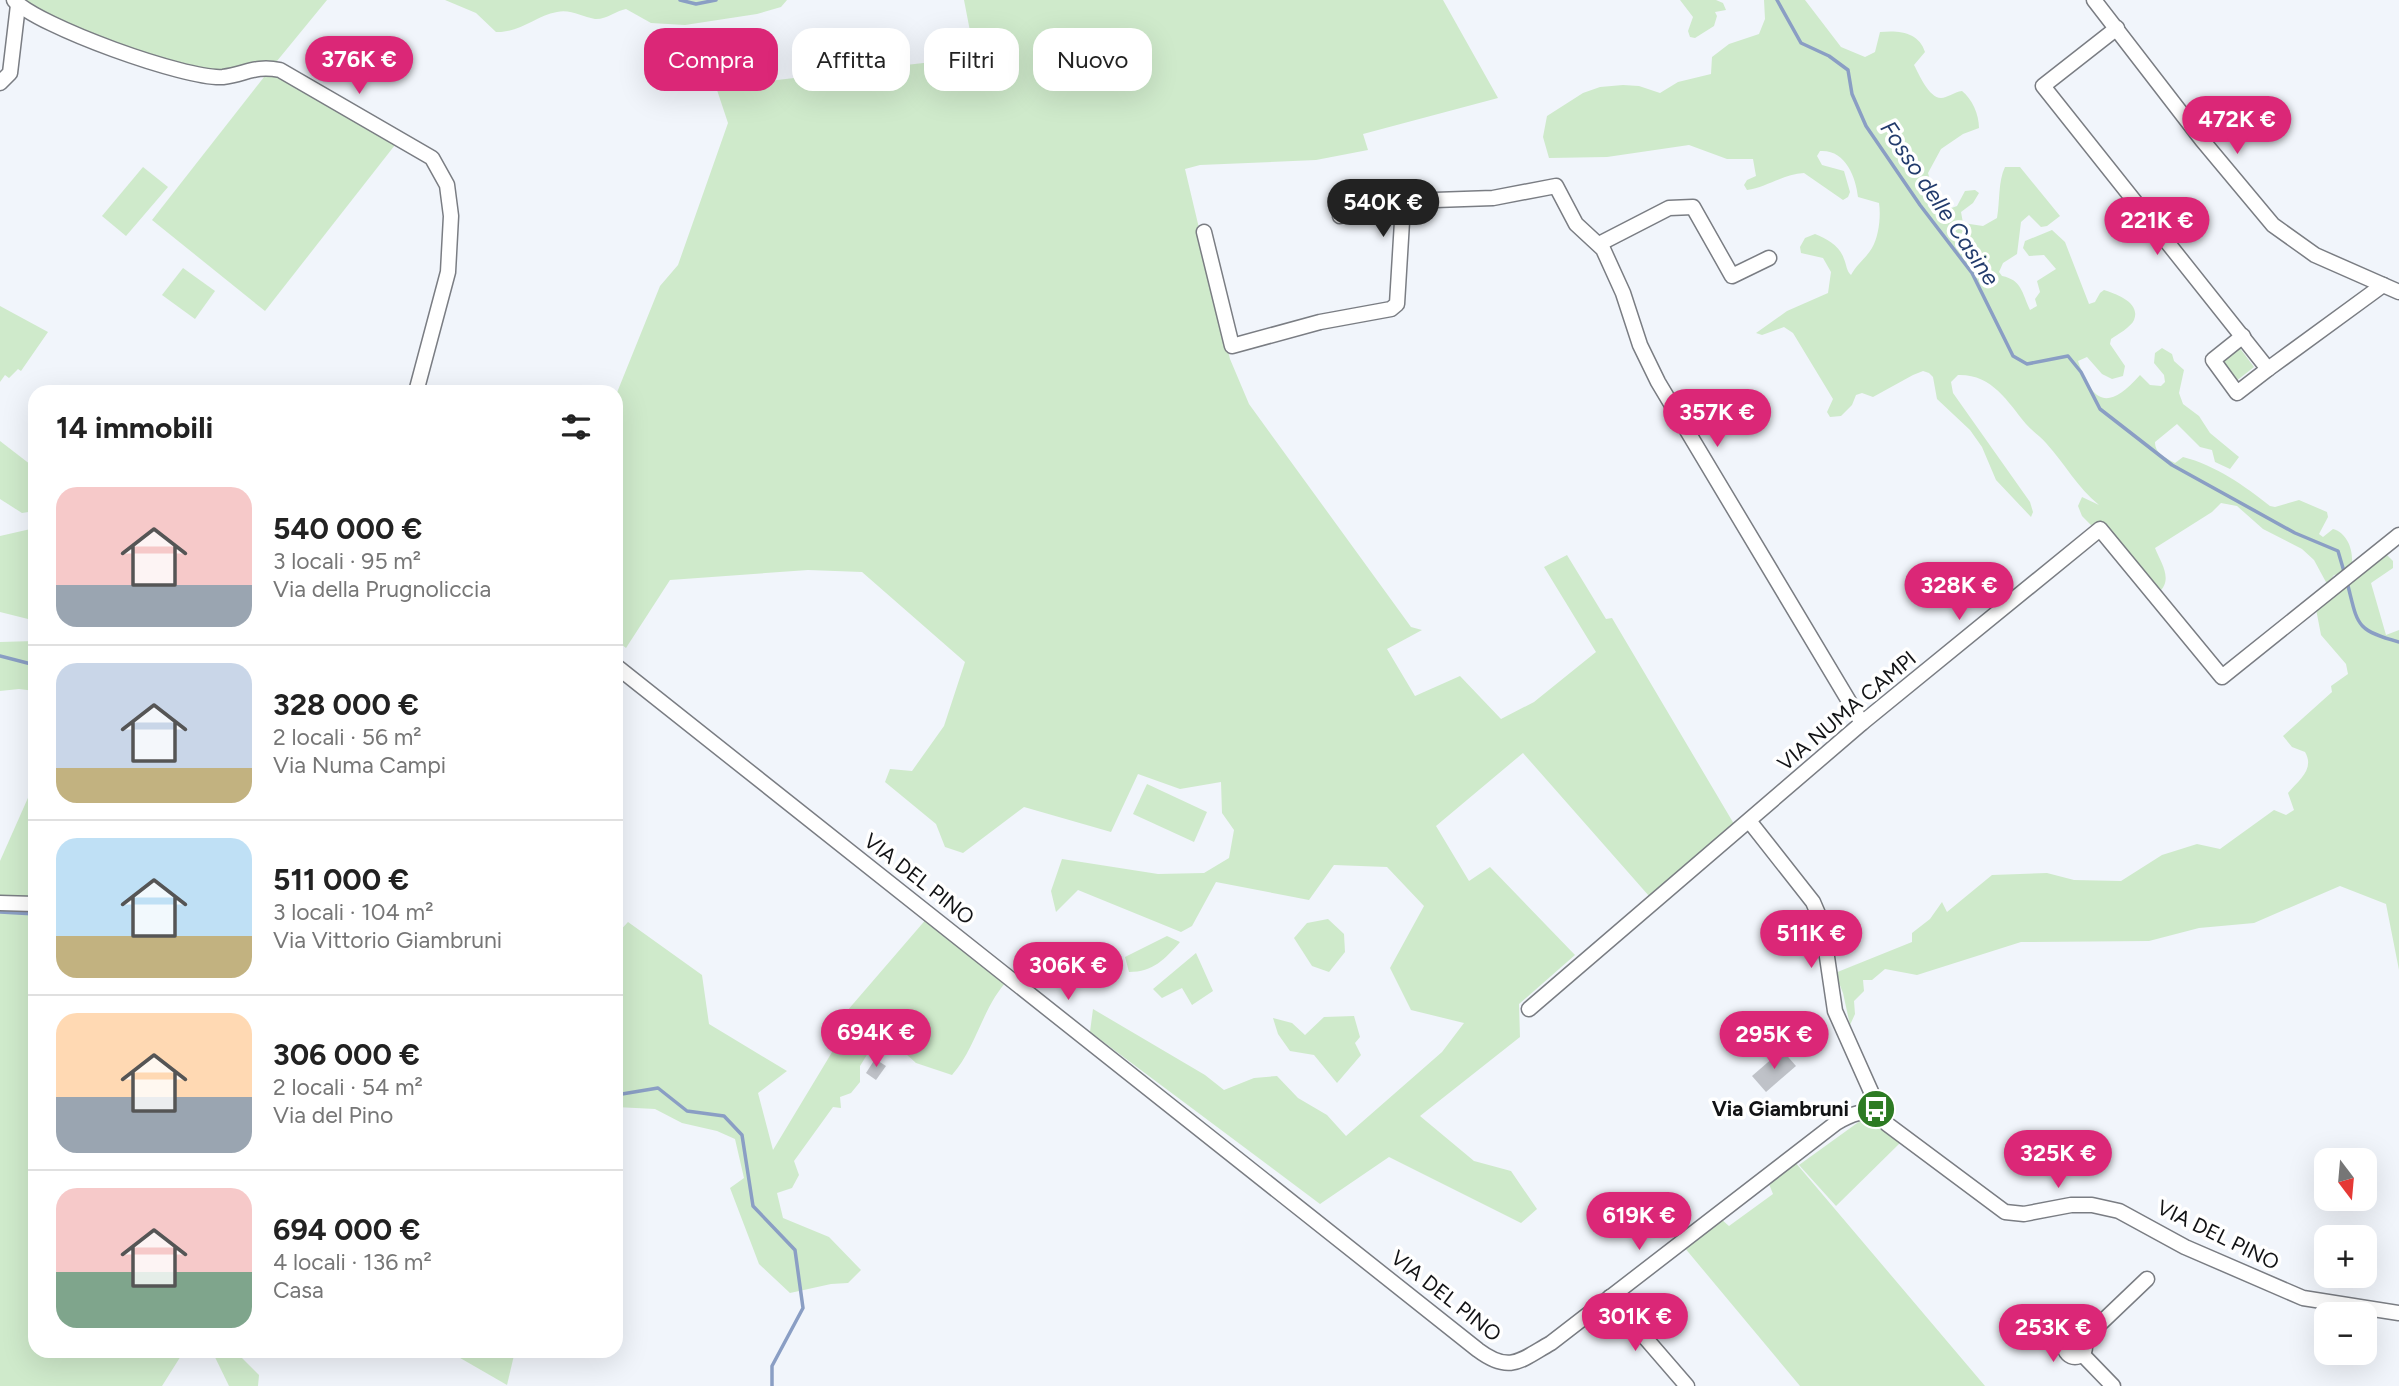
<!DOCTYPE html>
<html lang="it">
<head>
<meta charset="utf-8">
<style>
	:root { --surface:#fff; --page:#f2f2f2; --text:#222; --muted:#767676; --line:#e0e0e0; --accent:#db2777 }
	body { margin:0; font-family:Figtree,sans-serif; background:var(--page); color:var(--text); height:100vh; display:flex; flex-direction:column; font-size:26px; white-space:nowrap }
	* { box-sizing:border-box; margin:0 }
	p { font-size:23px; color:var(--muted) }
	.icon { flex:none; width:38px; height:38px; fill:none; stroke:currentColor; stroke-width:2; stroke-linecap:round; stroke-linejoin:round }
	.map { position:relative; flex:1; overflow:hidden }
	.drawer { position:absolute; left:28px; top:385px; width:595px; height:973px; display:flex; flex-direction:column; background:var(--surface); border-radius:21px; box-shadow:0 7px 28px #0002 }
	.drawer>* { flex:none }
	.guide { position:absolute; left:644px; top:28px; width:665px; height:63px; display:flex; gap:14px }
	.needle { width:46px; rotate:164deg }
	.fabs { position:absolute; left:2314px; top:1148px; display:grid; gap:14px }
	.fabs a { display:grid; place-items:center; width:63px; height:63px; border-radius:14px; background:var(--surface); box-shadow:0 7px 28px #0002; font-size:35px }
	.price { position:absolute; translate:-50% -60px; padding:0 16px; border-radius:24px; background:var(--accent); color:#fff; font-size:23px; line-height:46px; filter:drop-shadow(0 2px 4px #0008) }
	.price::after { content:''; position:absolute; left:50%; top:42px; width:21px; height:16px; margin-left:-10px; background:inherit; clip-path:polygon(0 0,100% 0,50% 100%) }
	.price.active { background:#222; color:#fff }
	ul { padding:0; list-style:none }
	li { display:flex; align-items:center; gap:21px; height:175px; padding:0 28px }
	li+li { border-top:2px solid var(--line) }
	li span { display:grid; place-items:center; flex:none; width:196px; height:140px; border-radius:21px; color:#555 }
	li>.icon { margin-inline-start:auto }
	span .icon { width:84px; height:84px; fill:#fffc; stroke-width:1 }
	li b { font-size:30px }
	h2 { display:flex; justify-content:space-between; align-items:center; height:84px; padding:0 28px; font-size:30px }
	.pill { padding:0 24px; border-radius:21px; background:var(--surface); box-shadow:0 7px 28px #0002; font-size:24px; line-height:63px }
	.pill.active { background:var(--accent); color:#fff }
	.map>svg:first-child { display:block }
	.green { fill:#cfeacb }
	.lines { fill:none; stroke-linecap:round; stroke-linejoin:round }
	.stream { stroke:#8a9ec4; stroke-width:3.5 }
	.building { fill:#bfc2c8 }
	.minor-casing { stroke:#7a7d83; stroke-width:17 }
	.minor { stroke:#fff; stroke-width:14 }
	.labels { text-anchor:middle; stroke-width:7; stroke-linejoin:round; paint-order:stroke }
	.street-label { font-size:21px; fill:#121315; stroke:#fff }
	.poi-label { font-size:21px; font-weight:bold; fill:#121315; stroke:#fff; text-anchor:end }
	.water-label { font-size:23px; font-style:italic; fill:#223b6c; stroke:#fff }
</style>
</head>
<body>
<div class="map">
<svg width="2399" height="1386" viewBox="0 0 2399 1386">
	<rect width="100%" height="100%" fill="#f1f5fb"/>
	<g class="green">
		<path d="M 22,0 L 327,0 L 277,61 L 262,61 L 233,70 L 192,69 L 49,19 Z"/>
		<path d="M 445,0 L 787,0 L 781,7 L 757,14 L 685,25 L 651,23 L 626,9 C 616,11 605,20 595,19 C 582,17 571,9 557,12 C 535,16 520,33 496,32 L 476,13 Z"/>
		<path d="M 964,0 L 1443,0 L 1498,98 L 1363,134 L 1368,150 L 1316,160 L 1200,165 L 1185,169 L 1230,359 L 1249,404 L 1411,627 L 1422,630 L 1387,649 L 1415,696 L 1460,676 L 1501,719 L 1534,702 L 1596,652 L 1544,567 L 1567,555 L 1606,619 L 1612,618 L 1734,824 L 1649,896 L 1523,753 L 1436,826 L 1469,881 L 1490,867 L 1575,955 L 1519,1004 L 1520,1037 L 1420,1116 L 1474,1161 L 1511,1171 L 1537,1209 L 1521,1223 L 1389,1157 L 1320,1204 L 1090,1032 L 1093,1009 L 1205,1075 L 1224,1090 L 1254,1078 L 1277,1076 L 1298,1098 L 1327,1115 L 1346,1136 L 1442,1052 L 1464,1023 L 1411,1010 L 1390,968 L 1424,906 L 1387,867 L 1334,865 L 1309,900 L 1216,882 L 1192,926 L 1181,932 L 1078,890 L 1056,912 L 1051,891 L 1062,859 L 1158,874 L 1204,873 L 1229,858 L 1234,830 L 1222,813 L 1221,782 L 1180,789 L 1138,774 L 1111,832 L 1024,807 L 963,853 L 945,847 L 936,824 L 885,782 L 890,769 L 912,771 L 944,726 L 965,662 L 862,572 L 808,570 L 670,580 L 626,648 L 616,640 L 616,395 L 660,286 L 678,265 L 728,123 L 716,87 L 975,57 Z"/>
		<path d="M 1680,0 L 1716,0 L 1723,3 L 1726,10 L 1715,12 L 1717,16 L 1714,26 L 1695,38 L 1690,37 L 1688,31 L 1693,17 Z"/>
		<path d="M 1764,0 L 1805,0 L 1841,47 L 1865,57 L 1875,52 L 1880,32 C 1899,30 1919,32 1925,52 L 1914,65 C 1919,74 1929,98 1941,98 C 1947,98 1954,92 1962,91 C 1972,99 1979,114 1979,128 L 1963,134 L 1941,149 L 1928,173 L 1932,187 L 1926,196 L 1928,206 C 1938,212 1947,210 1957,206 L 1965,191 L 1975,190 L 1979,193 L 1973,203 L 1961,212 L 1963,223 L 1983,226 L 1997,218 C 2000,202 1998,181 2005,167 L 2020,167 L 2060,216 L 2047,226 L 2041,227 L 2029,215 L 2021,222 L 2017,254 L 2003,263 L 1999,272 L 2002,276 C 2022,280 2022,293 2030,310 L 2037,306 L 2035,299 L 2040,292 L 2037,281 L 2056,269 L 2044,255 L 2029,256 L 2023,248 L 2025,241 L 2052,230 L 2065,242 L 2089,304 L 2095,302 L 2100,293 L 2104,290 C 2117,294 2141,303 2134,320 C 2131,327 2117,335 2111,339 L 2110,344 L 2125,366 L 2123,376 L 2112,379 L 2102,374 L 2087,357 L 2078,361 C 2093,404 2108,411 2140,375 L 2150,385 L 2161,386 L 2165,382 L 2164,375 L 2154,363 L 2155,353 L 2162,348 L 2172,354 L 2174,361 L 2184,370 L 2179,393 L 2183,404 L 2199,416 L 2210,433 L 2239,457 L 2230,469 L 2215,462 L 2212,450 L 2200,447 L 2177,424 L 2155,442 C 2155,454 2166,458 2175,463 L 2183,457 C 2215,465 2245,486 2270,506 L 2275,507 L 2299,500 L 2327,512 L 2328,517 L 2319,534 L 2323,537 L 2333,529 C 2347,533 2353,549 2352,563 L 2340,574 L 2334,575 L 2327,584 L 2314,560 L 2302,549 L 2263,529 L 2237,506 L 2221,503 L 2212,512 L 2155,548 C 2161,563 2174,580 2158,593 L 2082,516 L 2078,506 L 2082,497 L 2099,505 C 2077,487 2065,464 2046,443 C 2040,436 2032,431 2026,424 C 2007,401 1992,374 1958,375 L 1951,382 L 1953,393 L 2030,502 L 2033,512 L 2031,517 L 1996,480 L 1982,447 L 1970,430 L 1937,399 L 1933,377 L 1929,373 L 1923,371 L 1913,375 L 1873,397 L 1862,393 L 1856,395 L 1852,405 L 1841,416 L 1830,417 L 1827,412 L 1833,399 L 1793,333 L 1784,327 L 1762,335 L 1756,333 L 1787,311 L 1828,293 L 1831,272 L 1823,258 L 1801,253 L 1800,247 L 1805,238 L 1815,234 C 1827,239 1840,246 1844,259 C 1847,266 1846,270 1851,275 C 1857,264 1867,257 1872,248 C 1879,236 1881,216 1879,203 L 1858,197 C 1856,177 1845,149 1820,151 L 1817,156 L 1822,165 L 1844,171 L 1850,192 L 1848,197 L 1843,200 L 1804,173 C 1784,174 1767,187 1747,190 L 1744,185 L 1747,180 L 1756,176 L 1753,159 L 1727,159 L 1689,145 L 1607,157 L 1549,158 L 1543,137 L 1547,116 L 1583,93 L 1600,87 L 1623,85 L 1639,86 L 1660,93 L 1678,82 L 1711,74 L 1712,57 L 1729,44 L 1759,34 L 1765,19 Z"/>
		<path d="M 268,72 L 276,72 L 391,140 L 395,145 L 265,311 L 152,220 Z"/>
		<path d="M 143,167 L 168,187 L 126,236 L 102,216 Z"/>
		<path d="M 183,268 L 215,291 L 195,319 L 162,295 Z"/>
		<path d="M 0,306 L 48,332 L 21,371 L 18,369 L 9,378 L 5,375 L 0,382 Z"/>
		<path d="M 2239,347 L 2254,367 L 2235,382 L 2219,362 Z"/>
		<path d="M 0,441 L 35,468 L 35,511 L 22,513 L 0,499 Z"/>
		<path d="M 35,528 L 35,619 L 32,620 L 0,612 L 0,536 Z"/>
		<path d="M 2386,554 L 2393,561 L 2393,568 L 2371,583 L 2386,635 L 2399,630 L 2399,970 L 2386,904 L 2340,886 L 2254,923 L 2199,928 L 2149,941 L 2021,942 L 1917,975 L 1885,969 L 1872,980 L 1863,980 L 1864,991 L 1854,1001 L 1855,1014 L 1850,1025 L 1843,993 L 1835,973 L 1912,942 L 1912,933 L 1930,919 L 1942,902 L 1947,912 L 1992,875 L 2047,873 L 2074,880 L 2121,881 L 2162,855 L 2197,844 L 2220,849 L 2274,810 L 2286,815 L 2294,810 L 2288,793 C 2299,780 2315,769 2305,752 L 2292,747 L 2283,736 L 2332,692 L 2331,686 L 2348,674 L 2346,664 L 2321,635 L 2316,609 Z"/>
		<path d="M 35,641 L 35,691 L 19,689 L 0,691 L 0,642 Z"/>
		<path d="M 35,782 L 35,904 L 0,903 L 0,861 Z"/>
		<path d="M 1147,784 L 1207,812 L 1194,842 L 1133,814 Z"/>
		<path d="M 0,913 L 35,914 L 35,1351 L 184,1351 L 162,1386 L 0,1386 Z"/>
		<path d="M 928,917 L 1010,978 C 983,1004 977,1047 952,1075 L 916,1063 L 875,1026 L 870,1050 L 860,1066 L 860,1082 L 851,1093 L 840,1097 L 841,1108 L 833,1107 L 794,1161 L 799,1175 L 792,1188 L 777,1193 L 783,1218 L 829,1237 L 861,1270 L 848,1283 L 831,1284 L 790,1293 L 759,1264 L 730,1188 L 744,1178 L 735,1139 L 717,1131 L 682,1123 L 655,1109 L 616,1107 L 616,935 L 628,922 L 702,975 L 709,1024 L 787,1071 L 758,1093 L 773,1150 L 846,1029 L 847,1011 Z"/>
		<path d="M 1328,919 L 1344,934 L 1345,952 L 1329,972 L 1312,966 L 1294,938 L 1307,923 Z"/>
		<path d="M 1167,936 L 1180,942 C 1165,959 1153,972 1129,972 L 1125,957 Z"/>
		<path d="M 1196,953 L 1213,991 L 1192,1005 L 1182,988 L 1162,998 L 1153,989 Z"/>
		<path d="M 1354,1016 L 1360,1037 L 1355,1043 L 1361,1055 L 1337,1083 L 1314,1055 L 1290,1051 L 1278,1034 L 1273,1018 L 1292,1023 L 1305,1035 L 1324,1017 Z"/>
		<path d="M 1868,1118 L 1879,1123 L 1901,1142 L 1836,1206 L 1799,1165 L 1860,1121 Z"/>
		<path d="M 1795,1162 L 1985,1386 L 1800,1386 L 1684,1247 L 1721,1219 L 1729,1226 L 1773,1194 L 1769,1184 Z"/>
		<path d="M 212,1351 L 235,1351 L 259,1375 L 258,1386 L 229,1386 Z"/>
		<path d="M 448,1351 L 515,1351 L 507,1385 Z"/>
	</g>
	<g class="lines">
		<g class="stream">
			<path d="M 680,0 L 696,4 L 716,0"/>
			<path d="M 1777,0 L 1801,43 L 1829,56 L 1848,70 L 1852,94 L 1866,126 L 1920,205 L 1972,273 L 2013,356 L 2027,364 L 2068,356 L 2081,372 L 2100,409 L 2172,465 L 2295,533 L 2338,551 L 2345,575"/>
			<path d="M 2347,582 C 2358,624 2354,630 2399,642"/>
			<path d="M 0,656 L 35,665"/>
			<path d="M 0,912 L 35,914"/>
			<path d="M 616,1095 L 658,1088 L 687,1111 L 724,1116 L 742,1135 L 753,1206 L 795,1250 L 803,1308 L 772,1366 L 772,1386"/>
		</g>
	</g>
	<g class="building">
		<path d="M 1782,1050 L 1796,1066 L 1766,1092 L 1752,1076 Z"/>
		<path d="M 875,1059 L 886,1066 L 876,1080 L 866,1073 Z"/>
	</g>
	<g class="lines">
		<g class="minor-casing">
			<g id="minor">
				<path d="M 14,0 C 37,26 187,80 223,77 C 246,74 255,65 280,70 L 432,158 L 447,185 L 451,216 L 448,272 L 416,392"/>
				<path d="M 2094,0 L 2202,140 L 2273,225 L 2315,255 L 2399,292"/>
				<path d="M 2117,28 L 2043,86 L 2268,369 L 2383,285"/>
				<path d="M 0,83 L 10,73 L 18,5"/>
				<path d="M 1340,216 L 1403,205"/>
				<path d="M 1204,232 L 1232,346 L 1320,322 L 1391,309 L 1397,304 L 1403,205 L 1435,200 L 1493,198 L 1556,186 L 1576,224 L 1603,249 L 1623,293 L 1640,345 L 1658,382 L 1862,723"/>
				<path d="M 1599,244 L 1669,208 L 1693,207 L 1732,276 L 1769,258"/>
				<path d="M 2243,336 L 2213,360 L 2237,393 L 2268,369"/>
				<path d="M 616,666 L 1478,1350 C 1510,1374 1521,1360 1551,1343 L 1836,1123 C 1851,1114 1864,1109 1881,1114 L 1887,1124 L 2005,1212 L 2024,1214 L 2071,1205 L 2092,1205 L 2119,1211 L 2185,1247 L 2303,1298 L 2399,1313"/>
				<path d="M 1750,822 L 1813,902 L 1822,923 L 1835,1011 L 1881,1114"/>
				<path d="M 0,903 L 35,904"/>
				<path d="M 1529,1009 L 1862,723 L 2100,529 L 2222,677 L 2399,535"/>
				<path d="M 1610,1297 L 1687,1386"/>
				<circle cx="2075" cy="1347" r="10"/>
				<path d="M 2083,1340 L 2147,1279"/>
				<path d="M 2082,1354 L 2113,1386"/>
			</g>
		</g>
		<use href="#minor" class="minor"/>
	</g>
	<defs>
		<g id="bus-disc" transform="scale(2.0125)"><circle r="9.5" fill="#2d7b23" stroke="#fff"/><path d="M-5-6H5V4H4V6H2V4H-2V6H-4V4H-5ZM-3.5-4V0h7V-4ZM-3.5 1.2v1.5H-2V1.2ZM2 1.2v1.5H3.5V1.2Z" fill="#fff"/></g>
	</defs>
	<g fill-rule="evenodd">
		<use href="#bus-disc" x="1876" y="1109"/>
	</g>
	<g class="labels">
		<g class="street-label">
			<text transform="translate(1847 711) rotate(-40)" y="7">VIA NUMA CAMPI</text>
			<text transform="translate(919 879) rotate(38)" y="7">VIA DEL PINO</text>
			<text transform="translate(2218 1235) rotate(26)" y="7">VIA DEL PINO</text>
			<text transform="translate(1446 1296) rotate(38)" y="7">VIA DEL PINO</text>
		</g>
		<g class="poi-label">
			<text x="1849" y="1116">Via Giambruni</text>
		</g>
		<g class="water-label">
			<text transform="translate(1940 203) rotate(56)" y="8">Fosso delle Casine</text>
		</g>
	</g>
</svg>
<div class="fabs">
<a><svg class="needle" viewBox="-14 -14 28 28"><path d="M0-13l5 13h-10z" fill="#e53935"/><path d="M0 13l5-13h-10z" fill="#767676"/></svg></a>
<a>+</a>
<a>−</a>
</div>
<b class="price" style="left:359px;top:96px">376K €</b>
<b class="price" style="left:2237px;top:156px">472K €</b>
<b class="price active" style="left:1383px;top:239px">540K €</b>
<b class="price" style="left:2157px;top:257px">221K €</b>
<b class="price" style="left:1717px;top:449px">357K €</b>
<b class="price" style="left:1959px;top:622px">328K €</b>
<b class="price" style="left:1811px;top:970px">511K €</b>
<b class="price" style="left:1068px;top:1002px">306K €</b>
<b class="price" style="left:876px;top:1069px">694K €</b>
<b class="price" style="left:1774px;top:1071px">295K €</b>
<b class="price" style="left:2058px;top:1190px">325K €</b>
<b class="price" style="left:1639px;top:1252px">619K €</b>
<b class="price" style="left:1635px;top:1353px">301K €</b>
<b class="price" style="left:2053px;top:1364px">253K €</b>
<div class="guide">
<a class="pill active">Compra</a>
<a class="pill">Affitta</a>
<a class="pill">Filtri</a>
<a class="pill">Nuovo</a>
</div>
<section class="drawer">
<h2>14 immobili<svg class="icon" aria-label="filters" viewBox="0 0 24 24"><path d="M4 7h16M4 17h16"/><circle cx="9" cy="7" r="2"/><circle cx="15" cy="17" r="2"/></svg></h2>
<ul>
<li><span style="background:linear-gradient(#f6c9c9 70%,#9aa5b1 0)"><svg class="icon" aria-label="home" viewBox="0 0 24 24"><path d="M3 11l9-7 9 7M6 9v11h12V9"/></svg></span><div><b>540 000 €</b><p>3 locali · 95 m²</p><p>Via della Prugnoliccia</p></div></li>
<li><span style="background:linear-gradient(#c9d6e8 75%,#c2b280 0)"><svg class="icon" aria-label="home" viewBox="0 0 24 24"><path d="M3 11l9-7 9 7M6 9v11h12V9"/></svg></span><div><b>328 000 €</b><p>2 locali · 56 m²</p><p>Via Numa Campi</p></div></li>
<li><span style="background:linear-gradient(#bfe0f5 70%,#c2b280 0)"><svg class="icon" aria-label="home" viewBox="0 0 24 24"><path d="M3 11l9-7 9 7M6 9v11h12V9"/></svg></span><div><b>511 000 €</b><p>3 locali · 104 m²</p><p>Via Vittorio Giambruni</p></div></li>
<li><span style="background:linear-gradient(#ffd9b3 60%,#9aa5b1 0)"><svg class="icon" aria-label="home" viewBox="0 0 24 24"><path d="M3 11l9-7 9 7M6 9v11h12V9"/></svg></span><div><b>306 000 €</b><p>2 locali · 54 m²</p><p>Via del Pino</p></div></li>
<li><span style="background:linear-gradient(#f6c9c9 60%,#7fa58c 0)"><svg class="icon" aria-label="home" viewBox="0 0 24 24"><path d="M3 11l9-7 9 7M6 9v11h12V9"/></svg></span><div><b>694 000 €</b><p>4 locali · 136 m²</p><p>Casa</p></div></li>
</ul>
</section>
</div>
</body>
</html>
